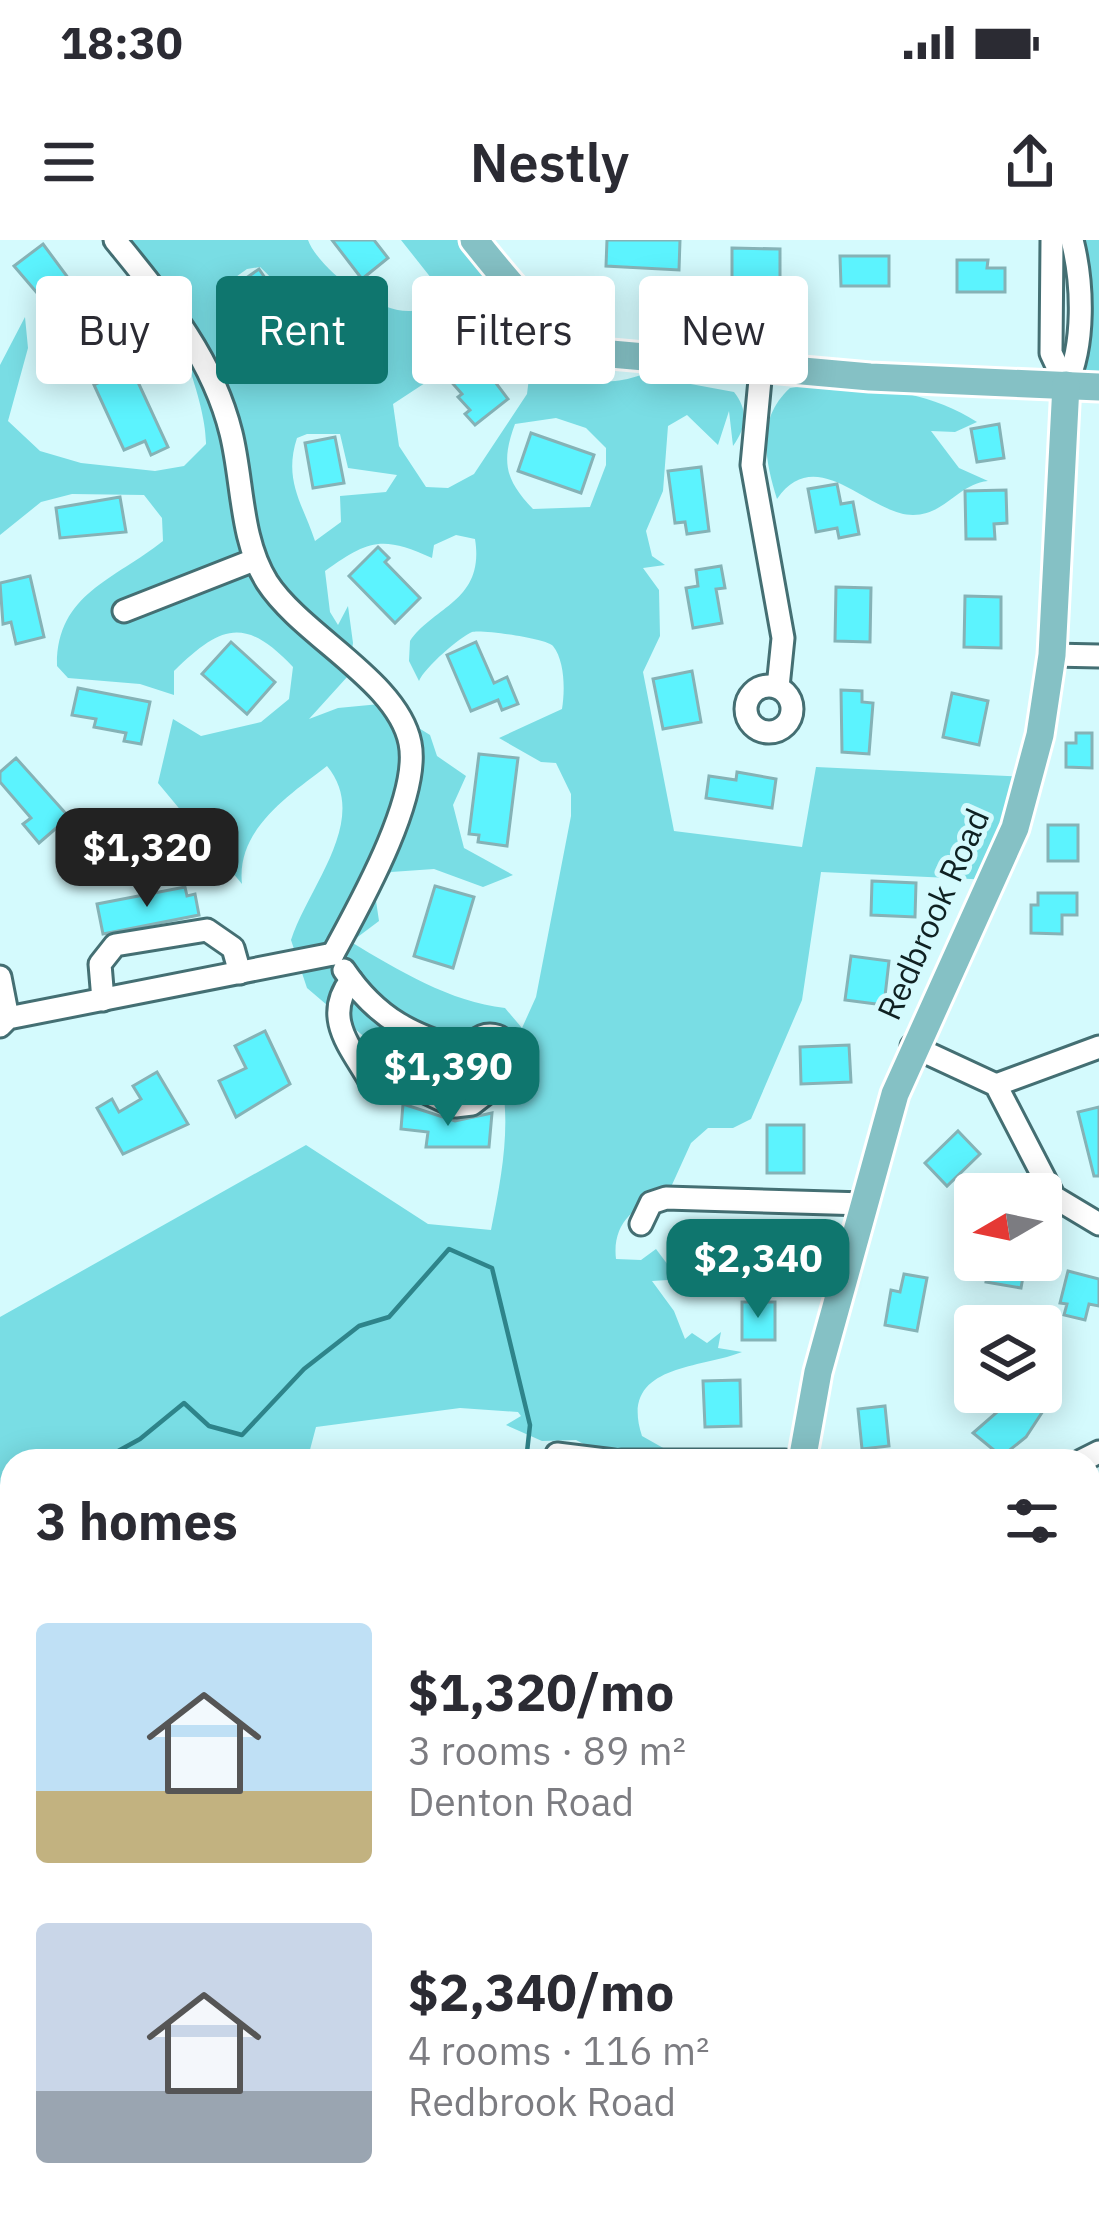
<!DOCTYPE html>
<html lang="en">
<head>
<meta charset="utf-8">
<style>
	:root { --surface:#fff; --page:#f7f7f7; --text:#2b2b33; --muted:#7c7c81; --accent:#0f766e }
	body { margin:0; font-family:"IBM Plex Sans",sans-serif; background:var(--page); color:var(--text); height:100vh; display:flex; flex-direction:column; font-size:45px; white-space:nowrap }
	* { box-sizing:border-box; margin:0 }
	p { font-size:39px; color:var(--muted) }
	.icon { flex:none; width:66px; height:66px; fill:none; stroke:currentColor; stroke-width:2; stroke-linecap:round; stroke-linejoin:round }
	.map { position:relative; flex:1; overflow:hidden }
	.drawer { position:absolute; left:0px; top:1209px; width:1101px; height:768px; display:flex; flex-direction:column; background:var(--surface); border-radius:36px 36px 0 0; box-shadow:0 6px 30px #0003 }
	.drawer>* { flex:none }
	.hud { position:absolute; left:36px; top:36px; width:1029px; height:108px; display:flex; gap:24px }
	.needle { width:78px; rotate:261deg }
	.buttons { position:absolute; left:954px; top:933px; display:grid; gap:24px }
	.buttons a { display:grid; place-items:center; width:108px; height:108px; border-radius:12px; background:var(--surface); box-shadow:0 6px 30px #0003; font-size:60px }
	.price { position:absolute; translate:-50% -102px; padding:0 27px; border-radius:24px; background:var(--accent); color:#fff; font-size:39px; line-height:78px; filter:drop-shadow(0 3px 6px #0008) }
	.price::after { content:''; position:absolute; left:50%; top:72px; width:36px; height:27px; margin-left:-18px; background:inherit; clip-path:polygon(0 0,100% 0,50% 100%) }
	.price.on { background:#222; color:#fff }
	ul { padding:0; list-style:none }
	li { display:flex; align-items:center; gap:36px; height:300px; padding:0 36px }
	li span { display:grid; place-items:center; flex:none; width:336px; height:240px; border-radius:12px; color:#555 }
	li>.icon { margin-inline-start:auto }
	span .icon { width:144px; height:144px; fill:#fffc; stroke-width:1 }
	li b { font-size:51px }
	h2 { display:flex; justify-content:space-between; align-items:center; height:144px; padding:0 36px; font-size:51px }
	.chip { padding:0 42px; border-radius:12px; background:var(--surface); box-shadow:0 6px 30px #0003; font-size:42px; line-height:108px }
	.chip.on { background:var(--accent); color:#fff }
	.status { display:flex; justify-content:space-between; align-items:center; height:84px; padding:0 60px; background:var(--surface); direction:ltr }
	.status svg { height:33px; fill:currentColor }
	header { display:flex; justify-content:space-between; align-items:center; height:156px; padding:0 36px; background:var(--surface); font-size:54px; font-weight:600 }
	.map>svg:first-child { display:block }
	.green { fill:#79dde4; fill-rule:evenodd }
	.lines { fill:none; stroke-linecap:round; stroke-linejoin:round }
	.stream { stroke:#2e848a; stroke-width:4.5 }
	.building { fill:#5cf3fe; stroke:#85b2b6; stroke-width:3 }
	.minor-casing { stroke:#446f73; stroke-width:27 }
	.major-casing { stroke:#fff; stroke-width:33 }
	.minor { stroke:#fff; stroke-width:21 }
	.major { stroke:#85c1c5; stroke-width:27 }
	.labels { text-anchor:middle; stroke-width:10; stroke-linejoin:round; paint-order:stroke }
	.street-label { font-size:33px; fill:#0f2122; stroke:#d4fafd }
</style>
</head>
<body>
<div class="status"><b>18:30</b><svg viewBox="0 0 49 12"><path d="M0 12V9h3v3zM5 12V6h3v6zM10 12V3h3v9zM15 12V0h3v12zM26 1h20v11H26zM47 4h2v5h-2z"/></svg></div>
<header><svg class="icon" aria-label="menu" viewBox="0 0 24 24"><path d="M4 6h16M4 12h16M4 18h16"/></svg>Nestly<svg class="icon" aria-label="share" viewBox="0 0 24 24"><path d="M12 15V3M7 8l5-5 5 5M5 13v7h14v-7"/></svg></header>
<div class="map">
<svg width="1099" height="1977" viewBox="0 0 1099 1977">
	<rect width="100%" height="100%" fill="#d4fafd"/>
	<g class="green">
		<path d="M 131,0 L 308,0 C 321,36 420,108 439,48 L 401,0 L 459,0 L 496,49 L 496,57 L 481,73 L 441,91 L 425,143 L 393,164 L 399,206 L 426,247 L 448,248 L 474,234 L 527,154 L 530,130 L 514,75 C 553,118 578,157 641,135 L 645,126 L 669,140 L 734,152 C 749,171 746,188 733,206 L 729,171 L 718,205 L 687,175 L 668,186 L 663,251 L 646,291 L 652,316 L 665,325 L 643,328 L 659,350 L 660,396 L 643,432 L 674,591 L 802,607 L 816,527 L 1029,537 L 992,640 L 821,632 L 802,760 L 751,879 L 733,888 L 708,888 L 691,903 L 666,958 C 633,964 612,985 616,1019 L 641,1020 L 656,1009 L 668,1025 L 699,1038 L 652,1041 L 674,1071 L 685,1099 L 692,1093 L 707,1103 L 721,1092 L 718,1108 L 742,1112 C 700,1129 618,1124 642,1196 L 665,1209 L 701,1211 L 599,1212 L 576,1200 L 542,1201 L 506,1185 L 521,1176 L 518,1172 L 460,1168 L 316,1187 L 307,1221 L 12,1221 L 12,1565 L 0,1572 L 0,1077 L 306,905 L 428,984 L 491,990 C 504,925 514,871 494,807 L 452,823 L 368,800 L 307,748 L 291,700 C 309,645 371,579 327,526 C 288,556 236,590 242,644 L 158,543 L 173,479 L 201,496 L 261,482 L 289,459 L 293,427 C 245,376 221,385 174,431 L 174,455 L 140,444 L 68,438 L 57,426 C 56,354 114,340 163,301 L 162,278 L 144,255 L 72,254 L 41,262 L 0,295 L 0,125 L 25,77 L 28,108 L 8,181 L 40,211 L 81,223 L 155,231 L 184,226 L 206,204 C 207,156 158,41 131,0 ZM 260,27 C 271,36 340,114 343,124 L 336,134 C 313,142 260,139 234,138 L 255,104 L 225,54 L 226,44 L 247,29 ZM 556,178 L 586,188 L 606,208 L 606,225 L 590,267 L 533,269 C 505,240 501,222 515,184 ZM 307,194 L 340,194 L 348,228 L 397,235 L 386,252 L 340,256 L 341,282 L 315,301 C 303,264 283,241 297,198 ZM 456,295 L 475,299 C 485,361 434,366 410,401 L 409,421 L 419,441 C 425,427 460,397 472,392 C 481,389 548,399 553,406 C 565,421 565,451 562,469 L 499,498 L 541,522 L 556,523 L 571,554 L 571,576 L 536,757 L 522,788 L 505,768 C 450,762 398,730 351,702 L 379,681 L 375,654 L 391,632 L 434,629 L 483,647 L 513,635 L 464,608 L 453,565 L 466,536 L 437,516 L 430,495 L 380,464 L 338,468 L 309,479 L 348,436 L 353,403 L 348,366 L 338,385 L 330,372 L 325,331 C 368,300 382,295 432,318 L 434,305 Z"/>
		<path d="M 1075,0 L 1099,0 L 1099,148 L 1068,146 Z"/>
		<path d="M 833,142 C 881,147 936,155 977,182 L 955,192 L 931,191 L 959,228 L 988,241 C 958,244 945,275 913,275 C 869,275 817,201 777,259 C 765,220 756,179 790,148 Z"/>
		<path d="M 1099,1735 L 1099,1977 L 748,1977 L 755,1965 L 1089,1965 L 1089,1742 Z"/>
	</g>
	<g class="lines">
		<g class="stream">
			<path d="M 100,1221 L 140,1199 L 184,1163 L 209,1186 L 242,1195 L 304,1129 L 359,1086 L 389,1077 L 449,1009 L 492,1028 L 530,1185 L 526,1221"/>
			<path d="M 0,1281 L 12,1273"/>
			<path d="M 1089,1874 L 1099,1869"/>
			<path d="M 841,1965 L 845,1977"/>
			<path d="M 953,1965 L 959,1977"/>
		</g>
	</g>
	<g class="building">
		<path d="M 332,0 L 374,0 L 388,18 L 362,39 Z"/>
		<path d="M 607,0 L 680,0 L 679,30 L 606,26 Z"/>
		<path d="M 43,4 L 86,62 L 61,81 L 14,26 Z"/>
		<path d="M 732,8 L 780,9 L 780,41 L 732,41 Z"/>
		<path d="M 840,16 L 889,16 L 889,46 L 841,46 Z"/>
		<path d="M 957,20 L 988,20 L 987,28 L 1005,28 L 1005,52 L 957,52 Z"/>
		<path d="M 259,29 L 301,91 L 274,109 L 232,48 Z"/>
		<path d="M 459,94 L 508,159 L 475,185 L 465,174 L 470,170 L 458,157 L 462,154 L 447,137 L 451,134 L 435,116 Z"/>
		<path d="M 131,127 L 168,207 L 151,215 L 145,201 L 124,210 L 94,145 Z"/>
		<path d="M 999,184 L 1004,218 L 977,222 L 971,189 Z"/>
		<path d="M 531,193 L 594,215 L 581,253 L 518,231 Z"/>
		<path d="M 335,197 L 344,243 L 313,248 L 305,203 Z"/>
		<path d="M 701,227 L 709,291 L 687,294 L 685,282 L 675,283 L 668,231 Z"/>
		<path d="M 837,244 L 841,264 L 853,262 L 859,294 L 839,298 L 837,288 L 816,292 L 808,249 Z"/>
		<path d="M 1006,250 L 1007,283 L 994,284 L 995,299 L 966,299 L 965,251 Z"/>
		<path d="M 120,257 L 126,292 L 60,298 L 56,268 Z"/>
		<path d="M 378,307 L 389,318 L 385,322 L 420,358 L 395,383 L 349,336 Z"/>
		<path d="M 721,326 L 725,348 L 716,349 L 722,383 L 693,388 L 686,348 L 698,346 L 696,330 Z"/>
		<path d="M 30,336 L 44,397 L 16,404 L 11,382 L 3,384 L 0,343 Z"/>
		<path d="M 836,347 L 871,348 L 870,402 L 835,401 Z"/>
		<path d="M 965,356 L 1001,357 L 1001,408 L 964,407 Z"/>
		<path d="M 231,402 L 275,442 L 247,474 L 202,434 Z"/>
		<path d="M 476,402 L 494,443 L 507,437 L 518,464 L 502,470 L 498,460 L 471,471 L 447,415 Z"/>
		<path d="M 692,431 L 701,482 L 663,489 L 653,439 Z"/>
		<path d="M 78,448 L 150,462 L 141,504 L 124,501 L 126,493 L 94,487 L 96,479 L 72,475 Z"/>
		<path d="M 841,450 L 862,451 L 862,462 L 873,463 L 869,514 L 842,512 Z"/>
		<path d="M 952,453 L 988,461 L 979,505 L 943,497 Z"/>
		<path d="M 1076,493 L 1092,493 L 1092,528 L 1066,527 L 1066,503 L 1076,503 Z"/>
		<path d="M 479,514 L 518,518 L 507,606 L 478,602 L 479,595 L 469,594 Z"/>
		<path d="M 16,518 L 69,577 L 39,603 L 23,584 L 31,578 L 0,542 L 0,532 Z"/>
		<path d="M 737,532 L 776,539 L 772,568 L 706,558 L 709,536 L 736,540 Z"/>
		<rect x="1048" y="585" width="30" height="36"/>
		<path d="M 872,641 L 916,643 L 915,677 L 871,675 Z"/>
		<path d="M 435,646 L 474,657 L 453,728 L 414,716 Z"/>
		<path d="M 185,647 L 187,656 L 195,654 L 199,675 L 103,694 L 97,664 Z"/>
		<path d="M 1038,653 L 1077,653 L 1077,675 L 1062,675 L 1062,694 L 1031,693 L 1031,665 L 1038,665 Z"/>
		<path d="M 851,716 L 889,721 L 884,765 L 845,760 Z"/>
		<path d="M 265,791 L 290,844 L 236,877 L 219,841 L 246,828 L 235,806 Z"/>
		<path d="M 849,805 L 851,842 L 801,844 L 800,807 Z"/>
		<path d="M 157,832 L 188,884 L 123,914 L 97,868 L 112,859 L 119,872 L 141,859 L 133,846 Z"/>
		<path d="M 403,864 L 455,881 L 492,873 L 489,907 L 426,907 L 428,892 L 401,889 Z"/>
		<path d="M 1099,867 L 1099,936 L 1094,936 L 1078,872 Z"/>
		<rect x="767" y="885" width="37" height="48"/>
		<path d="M 958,891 L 980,914 L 947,946 L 925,923 Z"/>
		<path d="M 990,1020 L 1026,1020 L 1021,1048 L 986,1042 Z"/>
		<path d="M 1068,1031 L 1099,1039 L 1099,1066 L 1089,1064 L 1085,1080 L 1064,1075 L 1067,1064 L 1060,1063 Z"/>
		<path d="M 904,1034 L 927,1038 L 917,1091 L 885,1085 L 891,1050 L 900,1052 Z"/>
		<rect x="742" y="1062" width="33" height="38"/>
		<path d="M 740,1140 L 741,1186 L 705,1187 L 703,1141 Z"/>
		<path d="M 1020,1152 L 1043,1171 L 1026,1197 L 1006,1213 L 995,1211 L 973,1193 Z"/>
		<path d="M 885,1166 L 889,1206 L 862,1209 L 858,1169 Z"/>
	</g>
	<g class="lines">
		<g class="minor-casing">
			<g id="minor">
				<path d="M 115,0 C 163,59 212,116 231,193 C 243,241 240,299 267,342 C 302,396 398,441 410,503 C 421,557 359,666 333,714"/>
				<path d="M 1052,0 L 1051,113 L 1066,145"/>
				<path d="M 761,129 L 752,225 L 783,398 L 778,447"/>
				<path d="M 1066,145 C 1085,105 1083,43 1072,0"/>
				<path d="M 124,371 L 254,320"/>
				<path d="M 1052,415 L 1099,416"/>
				<circle cx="769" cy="469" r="23"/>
				<path d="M 344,730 C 377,779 414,797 471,812"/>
				<path d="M 0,737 L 8,778"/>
				<path d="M 351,740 C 322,778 351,807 370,841 L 400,840 L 455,866 L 472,864 L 494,847 L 493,835"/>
				<path d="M 103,760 L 100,724 L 115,705 L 207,690 L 233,708 L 240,733"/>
				<path d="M 0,786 L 8,778 L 333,714"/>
				<circle cx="490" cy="815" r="20"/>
				<path d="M 912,806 L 996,845 L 1054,957 L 1099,984"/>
				<path d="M 996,845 L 1099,807"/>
				<path d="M 641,984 L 651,963 L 666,958 L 865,964"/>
				<path d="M 557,1214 L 614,1221"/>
				<path d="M 621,1221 L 785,1221"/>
				<path d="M 1081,1221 L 1099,1212"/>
				<path d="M 0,1489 L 12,1482"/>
				<path d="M 1089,1596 L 1099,1589"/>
				<path d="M 0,1682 L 12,1688"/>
			</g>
		</g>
		<g class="major-casing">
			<g id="major">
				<path d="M 474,0 C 515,50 547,95 611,114 L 870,137 L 1099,147"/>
				<path d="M 802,1221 L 818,1132 L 895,854 L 1015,588 L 1040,495 L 1052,415 L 1066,145"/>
				<path d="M 748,1977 L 755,1965"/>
			</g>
		</g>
		<use href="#minor" class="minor"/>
		<use href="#major" class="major"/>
	</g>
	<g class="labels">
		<g class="street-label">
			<text transform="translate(933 674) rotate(-66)" y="12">Redbrook Road</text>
		</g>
	</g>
</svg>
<div class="buttons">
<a><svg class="needle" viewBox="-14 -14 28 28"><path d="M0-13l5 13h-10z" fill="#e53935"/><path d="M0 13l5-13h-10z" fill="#7c7c81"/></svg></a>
<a><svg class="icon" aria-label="layers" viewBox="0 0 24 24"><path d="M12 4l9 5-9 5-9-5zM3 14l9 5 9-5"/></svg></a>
</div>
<b class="price on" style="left:147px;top:670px">$1,320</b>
<b class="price" style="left:448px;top:889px">$1,390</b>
<b class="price" style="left:758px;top:1081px">$2,340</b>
<div class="hud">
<a class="chip">Buy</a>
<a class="chip on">Rent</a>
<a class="chip">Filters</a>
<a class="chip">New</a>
</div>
<section class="drawer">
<h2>3 homes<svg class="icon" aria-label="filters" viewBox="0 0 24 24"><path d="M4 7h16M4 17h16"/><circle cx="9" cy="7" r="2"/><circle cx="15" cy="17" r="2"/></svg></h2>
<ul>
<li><span style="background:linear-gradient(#bfe0f5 70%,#c2b280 0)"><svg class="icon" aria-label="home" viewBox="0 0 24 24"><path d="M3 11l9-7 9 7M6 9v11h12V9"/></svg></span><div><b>$1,320/mo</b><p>3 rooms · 89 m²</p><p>Denton Road</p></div></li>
<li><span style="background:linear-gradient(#c9d6e8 70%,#9aa5b1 0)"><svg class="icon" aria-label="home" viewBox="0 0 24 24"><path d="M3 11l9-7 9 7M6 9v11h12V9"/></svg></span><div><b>$2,340/mo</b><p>4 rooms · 116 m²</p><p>Redbrook Road</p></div></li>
</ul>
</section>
</div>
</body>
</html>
